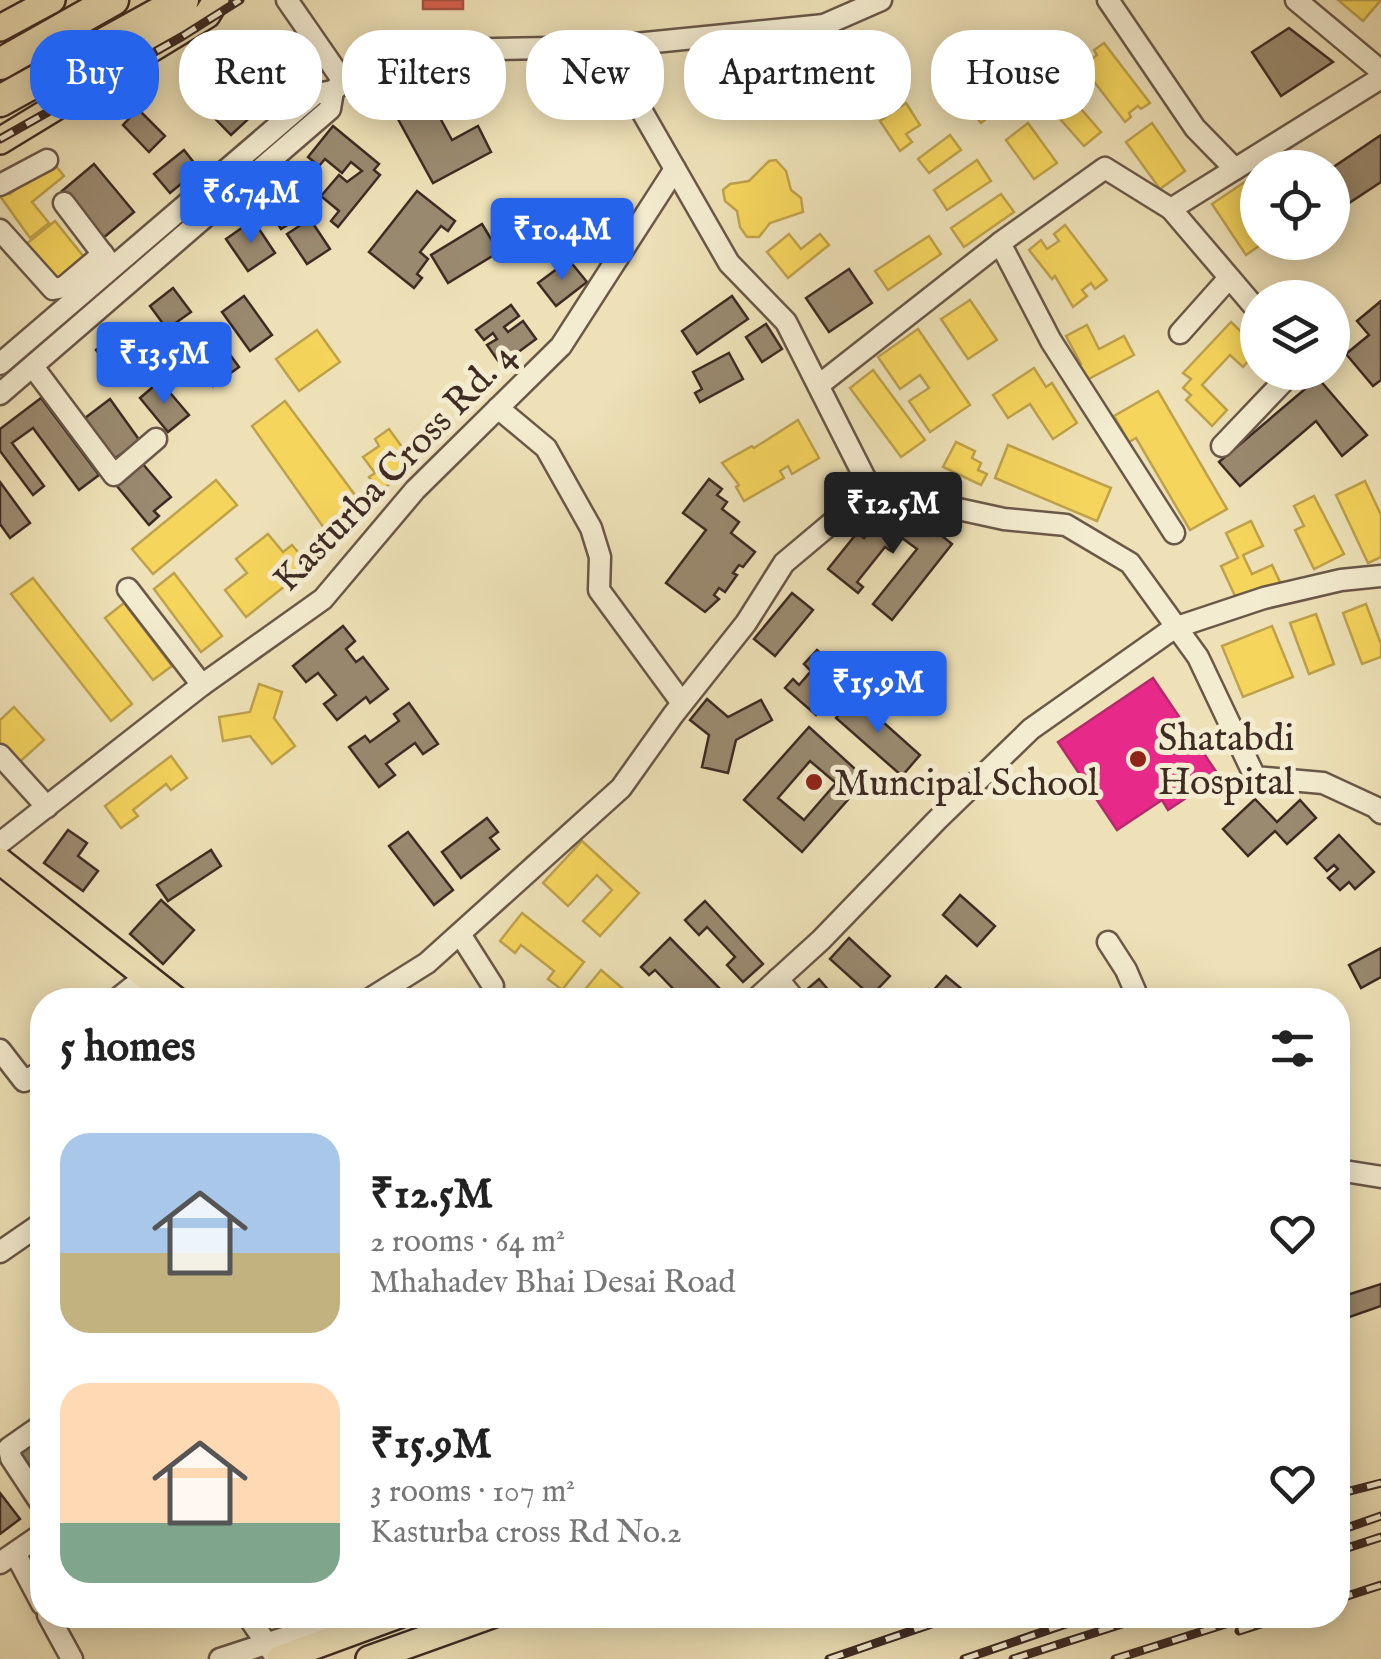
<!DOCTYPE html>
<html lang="en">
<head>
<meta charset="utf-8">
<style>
	:root { --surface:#fff; --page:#f6f6f6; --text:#222; --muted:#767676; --accent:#2563eb }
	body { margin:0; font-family:"IM FELL English",serif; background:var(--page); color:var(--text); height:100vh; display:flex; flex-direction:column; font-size:38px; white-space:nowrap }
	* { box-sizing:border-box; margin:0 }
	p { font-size:32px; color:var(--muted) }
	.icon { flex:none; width:55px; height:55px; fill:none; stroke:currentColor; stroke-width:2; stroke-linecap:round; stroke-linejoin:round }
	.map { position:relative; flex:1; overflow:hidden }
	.details { position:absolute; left:30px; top:988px; width:1320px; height:640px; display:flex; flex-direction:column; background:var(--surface); border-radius:40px; box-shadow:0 5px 25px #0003 }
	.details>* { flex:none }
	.banner { position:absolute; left:30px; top:30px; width:1322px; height:90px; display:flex; gap:20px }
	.tools { position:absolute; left:1240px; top:150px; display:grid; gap:20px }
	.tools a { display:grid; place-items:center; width:110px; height:110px; border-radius:50%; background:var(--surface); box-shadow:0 5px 25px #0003; font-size:50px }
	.price { position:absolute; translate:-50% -85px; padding:0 22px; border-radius:10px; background:var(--accent); color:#fff; font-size:32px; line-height:65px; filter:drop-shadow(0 2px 5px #0008) }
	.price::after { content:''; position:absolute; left:50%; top:60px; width:30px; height:22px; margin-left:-15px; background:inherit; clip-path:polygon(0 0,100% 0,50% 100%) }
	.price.on { background:#222; color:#fff }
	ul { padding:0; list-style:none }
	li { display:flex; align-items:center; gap:30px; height:250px; padding:0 30px }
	li span { display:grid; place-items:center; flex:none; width:280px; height:200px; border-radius:30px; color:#555 }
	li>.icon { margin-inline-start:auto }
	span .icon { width:120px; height:120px; fill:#fffc; stroke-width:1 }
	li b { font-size:42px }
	h2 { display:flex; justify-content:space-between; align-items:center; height:120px; padding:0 30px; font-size:42px }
	.tag { padding:0 35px; border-radius:40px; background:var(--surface); box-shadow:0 5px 25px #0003; font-size:35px; line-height:90px }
	.tag.on { background:var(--accent); color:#fff }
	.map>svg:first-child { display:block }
	.homes { fill:#f6d55c; stroke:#bfa24b; stroke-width:2.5 }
	.shops { fill:#d6604d; stroke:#a85041; stroke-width:2.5 }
	.health { fill:#e7298a; stroke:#b42a6b; stroke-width:2.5 }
	.building { fill:#9a8a70; stroke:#3e2b24; stroke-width:2.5; fill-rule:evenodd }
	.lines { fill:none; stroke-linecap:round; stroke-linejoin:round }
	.minor-casing { stroke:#6a5849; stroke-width:25 }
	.major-casing { stroke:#3e2b24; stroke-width:30 }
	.highway-casing { stroke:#3e2b24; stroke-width:35 }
	.minor { stroke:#f4ecd0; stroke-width:20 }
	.major { stroke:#eee1b7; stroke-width:25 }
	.highway { stroke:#eee1b7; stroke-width:30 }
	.rail-casing { stroke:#3e2b24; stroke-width:9 }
	.rail { stroke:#f4ecd0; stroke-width:5; stroke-dasharray:15; stroke-linecap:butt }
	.poi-dot { fill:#8f2418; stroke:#f4ecd0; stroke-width:4 }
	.labels { text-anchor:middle; stroke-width:10; stroke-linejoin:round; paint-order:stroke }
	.street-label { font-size:38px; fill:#3e2b24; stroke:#f4ecd0 }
	.poi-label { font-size:38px; fill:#3e2b24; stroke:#f4ecd0; text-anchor:start }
</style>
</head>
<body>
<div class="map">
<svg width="1381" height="1659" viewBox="0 0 1381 1659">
	<rect width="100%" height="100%" fill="#eee1b7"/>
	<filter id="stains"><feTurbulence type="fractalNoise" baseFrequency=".002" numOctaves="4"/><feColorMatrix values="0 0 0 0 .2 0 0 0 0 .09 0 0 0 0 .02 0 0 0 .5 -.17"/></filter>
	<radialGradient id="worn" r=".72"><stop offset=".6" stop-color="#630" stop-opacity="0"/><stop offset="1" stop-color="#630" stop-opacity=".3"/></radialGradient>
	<g class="homes">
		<path d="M 1338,0 L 1381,0 L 1363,21 Z"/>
		<path d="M 1104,43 L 1150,103 L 1141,109 L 1138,106 L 1129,113 L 1131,117 L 1125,122 L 1079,62 L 1085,57 L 1088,62 L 1097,55 L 1094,50 Z"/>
		<path d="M 966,60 L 1003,105 L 981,123 L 944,77 Z"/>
		<path d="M 1059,75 L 1072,91 L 1068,94 L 1101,132 L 1084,146 L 1037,93 Z"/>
		<path d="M 906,103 L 920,125 L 906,134 L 912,142 L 900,151 L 880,121 Z"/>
		<path d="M 1028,123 L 1057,163 L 1034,179 L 1006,140 Z"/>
		<path d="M 1152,123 L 1185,171 L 1160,189 L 1126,142 Z"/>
		<path d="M 950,135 L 961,150 L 929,173 L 918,159 Z"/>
		<path d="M 776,160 L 786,171 L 791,190 L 801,198 L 803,212 L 770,223 L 759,237 L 747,237 L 740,227 L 737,211 L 725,201 L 723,190 L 730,184 L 749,181 L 769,161 Z"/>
		<path d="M 977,160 L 991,181 L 947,210 L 934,190 Z"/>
		<path d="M 52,161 L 64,176 L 32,202 L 49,223 L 30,238 L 0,196 L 7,190 L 10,194 Z"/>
		<path d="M 1258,173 L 1258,203 L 1249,208 L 1258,221 L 1255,241 L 1259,246 L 1246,255 L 1212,204 Z"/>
		<path d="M 1001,194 L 1014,212 L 964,247 L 951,228 Z"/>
		<path d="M 55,221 L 84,257 L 49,285 L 20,249 Z"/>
		<path d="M 1065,225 L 1107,280 L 1095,289 L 1091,283 L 1082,290 L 1087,296 L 1073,307 L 1055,276 L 1052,279 L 1029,250 L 1041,240 L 1047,249 L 1059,241 L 1054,234 Z"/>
		<path d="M 789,234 L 801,249 L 820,234 L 829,245 L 788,278 L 767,252 Z"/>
		<path d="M 929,236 L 941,254 L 888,290 L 875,271 Z"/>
		<path d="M 970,300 L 997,340 L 968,359 L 941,319 Z"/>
		<path d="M 1231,322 L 1258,348 L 1258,367 L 1250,359 L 1243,367 L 1230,355 L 1202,385 L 1227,410 L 1212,426 L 1186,400 L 1191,395 L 1183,388 L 1191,379 L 1183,373 Z"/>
		<path d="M 1087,325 L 1099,349 L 1124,336 L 1134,355 L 1079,384 L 1072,369 L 1081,364 L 1066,336 Z"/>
		<path d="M 918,329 L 970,405 L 930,432 L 909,401 L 929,388 L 920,375 L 900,389 L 878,357 Z"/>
		<path d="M 317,330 L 340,362 L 299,391 L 276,359 Z"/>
		<path d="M 1034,368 L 1046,387 L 1052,383 L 1077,423 L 1053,439 L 1030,404 L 1008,418 L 993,395 Z"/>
		<path d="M 873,370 L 925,440 L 901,457 L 850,388 Z"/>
		<path d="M 1158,391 L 1227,509 L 1190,530 L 1136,438 L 1129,442 L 1114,416 Z"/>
		<path d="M 285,401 L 367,511 L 331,538 L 252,426 Z"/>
		<path d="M 798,420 L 819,458 L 792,474 L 788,466 L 780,471 L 784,478 L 744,501 L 736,487 L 739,485 L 722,463 L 752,446 L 754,448 Z"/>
		<path d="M 389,429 L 415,465 L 380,491 L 369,477 L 375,473 L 363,457 L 379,446 L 375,439 Z"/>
		<path d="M 956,442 L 975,451 L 972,458 L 981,463 L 978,470 L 987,474 L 981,485 L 943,467 Z"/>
		<path d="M 1008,445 L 1111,488 L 1097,521 L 995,478 Z"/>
		<path d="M 216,480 L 237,505 L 153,574 L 132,549 Z"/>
		<path d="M 1365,481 L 1381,515 L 1381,557 L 1368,563 L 1336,495 Z"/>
		<path d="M 1314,496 L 1344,554 L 1314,569 L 1295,530 L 1304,526 L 1294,506 Z"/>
		<path d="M 1251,521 L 1263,546 L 1243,555 L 1252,574 L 1272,565 L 1280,582 L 1238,602 L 1221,566 L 1238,558 L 1226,533 Z"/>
		<path d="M 268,534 L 283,552 L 292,545 L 310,566 L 246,617 L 225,590 L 247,573 L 236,559 Z"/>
		<path d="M 174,573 L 222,636 L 201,652 L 154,589 Z"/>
		<path d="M 33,578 L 132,704 L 111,721 L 11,594 Z"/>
		<path d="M 124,603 L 172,666 L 153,680 L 105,618 Z"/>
		<path d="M 1366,604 L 1381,644 L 1381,657 L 1362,664 L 1343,613 Z"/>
		<path d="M 1316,614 L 1334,664 L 1309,674 L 1290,623 Z"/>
		<path d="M 1272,626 L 1293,677 L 1243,697 L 1222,646 Z"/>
		<path d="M 259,684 L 282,692 L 274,718 L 295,746 L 272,764 L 250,736 L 223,741 L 219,717 L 250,712 Z"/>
		<path d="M 14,707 L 44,740 L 14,767 L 0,750 L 0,720 Z"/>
		<path d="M 171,756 L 187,778 L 171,790 L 166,784 L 133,810 L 138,816 L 121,828 L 105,806 Z"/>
		<path d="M 582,841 L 639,893 L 600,936 L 583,921 L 612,890 L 597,875 L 568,906 L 543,883 Z"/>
		<path d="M 522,913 L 584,962 L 562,990 L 548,979 L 554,971 L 521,945 L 515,953 L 500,941 Z"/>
		<path d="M 601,970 L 636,1000 L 578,998 Z"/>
	</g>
	<rect class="shops" x="423" y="0" width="40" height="9"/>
	<path class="health" d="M 1153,678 L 1219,776 L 1168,810 L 1162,800 L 1117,830 L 1058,742 Z"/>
	<g class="building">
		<path d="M 1289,28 L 1333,62 L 1281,96 L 1252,52 Z"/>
		<path d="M 251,43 L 283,80 L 267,94 L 235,58 Z"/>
		<path d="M 220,70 L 258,110 L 231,135 L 193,96 Z"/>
		<path d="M 414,70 L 452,140 L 478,126 L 491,152 L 433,183 L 381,88 Z"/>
		<path d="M 457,75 L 469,98 L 445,110 L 434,87 Z"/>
		<path d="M 138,109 L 165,136 L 149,152 L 123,125 Z"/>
		<path d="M 333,126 L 379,164 L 374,170 L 380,175 L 338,227 L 331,221 L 339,211 L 321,196 L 339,175 L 347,182 L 362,171 L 351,162 L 342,173 L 325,159 L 319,166 L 308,157 Z"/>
		<path d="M 1381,135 L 1381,182 L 1343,207 L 1332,192 L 1332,168 Z"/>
		<path d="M 184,150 L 199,169 L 170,193 L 154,174 Z"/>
		<path d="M 94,164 L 134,212 L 102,239 L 62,191 Z"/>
		<path d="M 287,179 L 308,212 L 281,229 L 260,196 Z"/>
		<path d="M 417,191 L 455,221 L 448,231 L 441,226 L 420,252 L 428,259 L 417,274 L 422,278 L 414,288 L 369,252 Z"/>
		<path d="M 310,219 L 330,249 L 307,264 L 287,234 Z"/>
		<path d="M 253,220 L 275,253 L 248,271 L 226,239 Z"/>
		<path d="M 482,224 L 499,252 L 448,283 L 431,255 Z"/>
		<path d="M 569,260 L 587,282 L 556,306 L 538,283 Z"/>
		<path d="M 849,269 L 872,303 L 829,332 L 806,298 Z"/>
		<path d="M 173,288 L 191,312 L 167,329 L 150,306 Z"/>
		<path d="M 244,296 L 272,335 L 250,351 L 222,312 Z"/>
		<path d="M 732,296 L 748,319 L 697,354 L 682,331 Z"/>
		<path d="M 1381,301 L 1381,380 L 1373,386 L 1346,354 L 1369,335 L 1357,321 Z"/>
		<path d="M 511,305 L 519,316 L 504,327 L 508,332 L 523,321 L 536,339 L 501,365 L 487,345 L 497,339 L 493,333 L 484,340 L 476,330 Z"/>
		<path d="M 766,324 L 782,349 L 762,362 L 746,337 Z"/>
		<path d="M 125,327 L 142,349 L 113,372 L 96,350 Z"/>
		<path d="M 217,337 L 239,367 L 213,386 L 191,356 Z"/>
		<path d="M 729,353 L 743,379 L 700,402 L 695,393 L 702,389 L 693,372 Z"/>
		<path d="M 1318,378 L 1367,435 L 1342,456 L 1316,421 L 1240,486 L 1219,462 Z"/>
		<path d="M 160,381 L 189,415 L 168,432 L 140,398 Z"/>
		<path d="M 41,398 L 99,475 L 79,490 L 33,428 L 12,443 L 44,486 L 33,495 L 0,451 L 0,429 Z"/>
		<path d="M 110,399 L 140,441 L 114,459 L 85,418 Z"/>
		<path d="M 142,463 L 171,497 L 154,511 L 159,516 L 149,525 L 116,485 Z"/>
		<path d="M 709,479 L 722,489 L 717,495 L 727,502 L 722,509 L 739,522 L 731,533 L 755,552 L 743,567 L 739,565 L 733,573 L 737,575 L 725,592 L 719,588 L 714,595 L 719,599 L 705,612 L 666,583 L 706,530 L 683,513 Z"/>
		<path d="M 0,482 L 30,523 L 10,538 L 0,524 Z"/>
		<path d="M 892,503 L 911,519 L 915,514 L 952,544 L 892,620 L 873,604 L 917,549 L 902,538 L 891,551 L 885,547 L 857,582 L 863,587 L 858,593 L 828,569 L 857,533 L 864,538 Z"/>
		<path d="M 792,593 L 813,610 L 775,656 L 754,639 Z"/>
		<path d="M 343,626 L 355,641 L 346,649 L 356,662 L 363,657 L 388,689 L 370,703 L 366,697 L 337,720 L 324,704 L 336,695 L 318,673 L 306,682 L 293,666 Z"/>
		<path d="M 817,650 L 849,678 L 816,715 L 785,688 L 793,679 L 799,685 L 811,671 L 804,664 Z"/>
		<path d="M 855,697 L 920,755 L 902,776 L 836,718 Z"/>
		<path d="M 707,699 L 728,717 L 761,700 L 772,720 L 736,740 L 728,773 L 702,767 L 709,735 L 690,720 Z"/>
		<path d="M 409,703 L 438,744 L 423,754 L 415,743 L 386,764 L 395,775 L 379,787 L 349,747 L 365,736 L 370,742 L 399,721 L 394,714 Z"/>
		<path d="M 809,727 L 866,779 L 802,852 L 744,800 ZM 810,761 L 836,783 L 804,820 L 778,798 Z"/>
		<path d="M 1255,799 L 1277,822 L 1300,800 L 1316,818 L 1287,844 L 1275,831 L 1248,856 L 1223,829 Z"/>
		<path d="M 487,818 L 498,832 L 490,838 L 499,849 L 461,878 L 442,852 Z"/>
		<path d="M 68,830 L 87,843 L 78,856 L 98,871 L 83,891 L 44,863 Z"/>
		<path d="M 408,832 L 453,890 L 434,905 L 389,846 Z"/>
		<path d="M 1339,835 L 1374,872 L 1355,889 L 1349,882 L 1340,890 L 1328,878 L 1338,869 L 1334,865 L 1327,871 L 1315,858 Z"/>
		<path d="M 211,850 L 221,866 L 168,901 L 157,885 Z"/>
		<path d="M 960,895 L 995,926 L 977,946 L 943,915 Z"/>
		<path d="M 161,900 L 194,930 L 163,964 L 130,934 Z"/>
		<path d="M 705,901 L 763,964 L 743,982 L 727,965 L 735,957 L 707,927 L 699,935 L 685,920 Z"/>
		<path d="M 670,938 L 727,996 L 723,1000 L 684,1000 L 655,970 L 649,975 L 641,967 Z"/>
		<path d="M 849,938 L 890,976 L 871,996 L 830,959 Z"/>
		<path d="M 1381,948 L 1381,977 L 1361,988 L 1349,965 Z"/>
		<path d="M 946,976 L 975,1000 L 925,1000 Z"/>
		<path d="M 819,979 L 837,1000 L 810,1000 L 804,992 Z"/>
		<path d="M 1381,1284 L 1381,1306 L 1338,1321 L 1338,1298 Z"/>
		<path d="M 42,1429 L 42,1493 L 12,1450 Z"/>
		<path d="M 0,1493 L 20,1519 L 0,1534 Z"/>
	</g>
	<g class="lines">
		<g class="minor-casing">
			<g id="minor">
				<path d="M 287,0 L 343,81"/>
				<path d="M 1108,0 L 1195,128 L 1235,169"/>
				<path d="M 1296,0 L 1381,71"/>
				<path d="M 605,47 L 729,263 L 786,322 L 871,490 L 1004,519 L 1066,525 L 1130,563 L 1198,657 L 1255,777 L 1323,783 L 1375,807 L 1381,813"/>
				<path d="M 0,185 L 47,160"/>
				<path d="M 64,203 L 111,265"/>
				<path d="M 1171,209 L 1258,311"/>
				<path d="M 0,230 L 53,289 L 64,287 L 103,254"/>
				<path d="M 1000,243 L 1051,341 L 1174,533"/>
				<path d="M 1180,333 L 1229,278"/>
				<path d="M 0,364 L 315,94 L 333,91"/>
				<path d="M 34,368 L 114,475 L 156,439"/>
				<path d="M 819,385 L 1000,243 L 1105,168 L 1171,209 L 1381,78"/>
				<path d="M 0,394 L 330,109 L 333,91 L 379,51 L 605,47 L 824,25 L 881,0"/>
				<path d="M 498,408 L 546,448 L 591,528 L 600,557 L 599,590 L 682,703"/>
				<path d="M 1222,446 L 1282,383 L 1280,372"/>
				<path d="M 128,589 L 202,685"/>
				<path d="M 0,755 L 47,807"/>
				<path d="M 0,843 L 202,685 L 323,599 L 415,490 L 561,346 L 675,169"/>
				<path d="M 460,934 L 493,986"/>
				<path d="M 1108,942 L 1126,970 L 1139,1000"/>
				<path d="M 778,979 L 795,1000"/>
				<path d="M 116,1000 L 146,976"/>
				<path d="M 368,1000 L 427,963 L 621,788 L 673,715 L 746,623 L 784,563 L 871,490"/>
				<path d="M 755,1000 L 821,940 L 937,820 L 1031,729 L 1174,628 L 1264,598 L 1341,580 L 1381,576"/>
				<path d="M 0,1050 L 24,1081 L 42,1072"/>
				<path d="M 1338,1170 L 1381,1177"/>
				<path d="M 0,1252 L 42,1223"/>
				<path d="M 42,1425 L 9,1448 L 11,1458 L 42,1505"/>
				<path d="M 15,1553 L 42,1604"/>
				<path d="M 0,1563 L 42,1534"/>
				<path d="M 48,1615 L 72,1659"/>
				<path d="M 247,1615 L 273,1653"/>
				<path d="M 220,1659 L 354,1615"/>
			</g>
		</g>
		<g class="major-casing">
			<g id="major">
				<path d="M 0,28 L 52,0"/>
				<path d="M 0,141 L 207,15 L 216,0"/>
				<path d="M 0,861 L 176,1000"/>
				<path d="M 279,1659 L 399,1615"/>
				<path d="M 369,1659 L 492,1615"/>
			</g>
		</g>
		<g class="highway-casing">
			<g id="highway">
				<path d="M 0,64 L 113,0"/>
				<path d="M 0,101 L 183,0"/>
			</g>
		</g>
		<use href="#minor" class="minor"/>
		<use href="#major" class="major"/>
		<use href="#highway" class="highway"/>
		<g class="rail-casing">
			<g id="rail">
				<path d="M 0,139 L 183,36 L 240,0"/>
				<path d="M 1338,1494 L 1381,1483"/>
				<path d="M 1338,1531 L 1381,1516"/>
				<path d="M 1338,1551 L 1381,1537"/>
				<path d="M 1338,1599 L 1381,1585"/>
				<path d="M 1239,1631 L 1289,1615"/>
				<path d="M 829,1659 L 958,1615"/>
				<path d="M 964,1659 L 1092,1615"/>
				<path d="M 1013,1659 L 1150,1615"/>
				<path d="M 1115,1659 L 1254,1615"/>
			</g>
		</g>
		<use href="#rail" class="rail"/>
	</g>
	<g class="poi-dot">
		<circle cx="1138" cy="759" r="10"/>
		<circle cx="814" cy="782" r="10"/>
	</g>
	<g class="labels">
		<g class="street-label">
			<text transform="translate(394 466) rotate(-46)" y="13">Kasturba Cross Rd. 4</text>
		</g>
		<g class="poi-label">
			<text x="1158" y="750">Shatabdi<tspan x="1158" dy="44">Hospital</tspan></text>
			<text x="834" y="795">Muncipal School</text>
		</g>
	</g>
	<rect width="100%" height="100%" filter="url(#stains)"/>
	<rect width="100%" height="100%" fill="url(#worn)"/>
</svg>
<div class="tools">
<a><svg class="icon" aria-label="locate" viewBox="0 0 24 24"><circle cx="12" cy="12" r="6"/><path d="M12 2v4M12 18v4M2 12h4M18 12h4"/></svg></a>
<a><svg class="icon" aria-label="layers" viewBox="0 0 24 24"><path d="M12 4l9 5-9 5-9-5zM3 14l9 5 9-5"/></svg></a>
</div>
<b class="price" style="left:251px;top:246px">₹6.74M</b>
<b class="price" style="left:562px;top:283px">₹10.4M</b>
<b class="price" style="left:164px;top:407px">₹13.5M</b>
<b class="price on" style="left:893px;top:557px">₹12.5M</b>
<b class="price" style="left:878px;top:736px">₹15.9M</b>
<div class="banner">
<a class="tag on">Buy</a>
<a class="tag">Rent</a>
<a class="tag">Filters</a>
<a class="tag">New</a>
<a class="tag">Apartment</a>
<a class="tag">House</a>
</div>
<section class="details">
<h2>5 homes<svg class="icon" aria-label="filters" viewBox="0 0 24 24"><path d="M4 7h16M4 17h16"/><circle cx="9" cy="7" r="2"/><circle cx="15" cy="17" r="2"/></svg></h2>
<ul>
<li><span style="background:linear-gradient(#a9c7e8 60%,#c2b280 0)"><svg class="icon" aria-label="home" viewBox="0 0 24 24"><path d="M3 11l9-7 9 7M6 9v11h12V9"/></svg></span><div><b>₹12.5M</b><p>2 rooms · 64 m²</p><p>Mhahadev Bhai Desai Road</p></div><svg class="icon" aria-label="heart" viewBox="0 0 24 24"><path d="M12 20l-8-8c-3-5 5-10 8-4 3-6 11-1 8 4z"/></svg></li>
<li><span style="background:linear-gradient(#ffd9b3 70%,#7fa58c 0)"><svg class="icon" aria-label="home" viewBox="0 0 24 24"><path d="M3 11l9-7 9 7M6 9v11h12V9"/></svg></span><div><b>₹15.9M</b><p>3 rooms · 107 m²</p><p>Kasturba cross Rd No.2</p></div><svg class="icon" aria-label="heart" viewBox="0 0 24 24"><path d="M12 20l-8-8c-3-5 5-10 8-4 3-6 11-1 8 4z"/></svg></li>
</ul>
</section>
</div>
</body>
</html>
